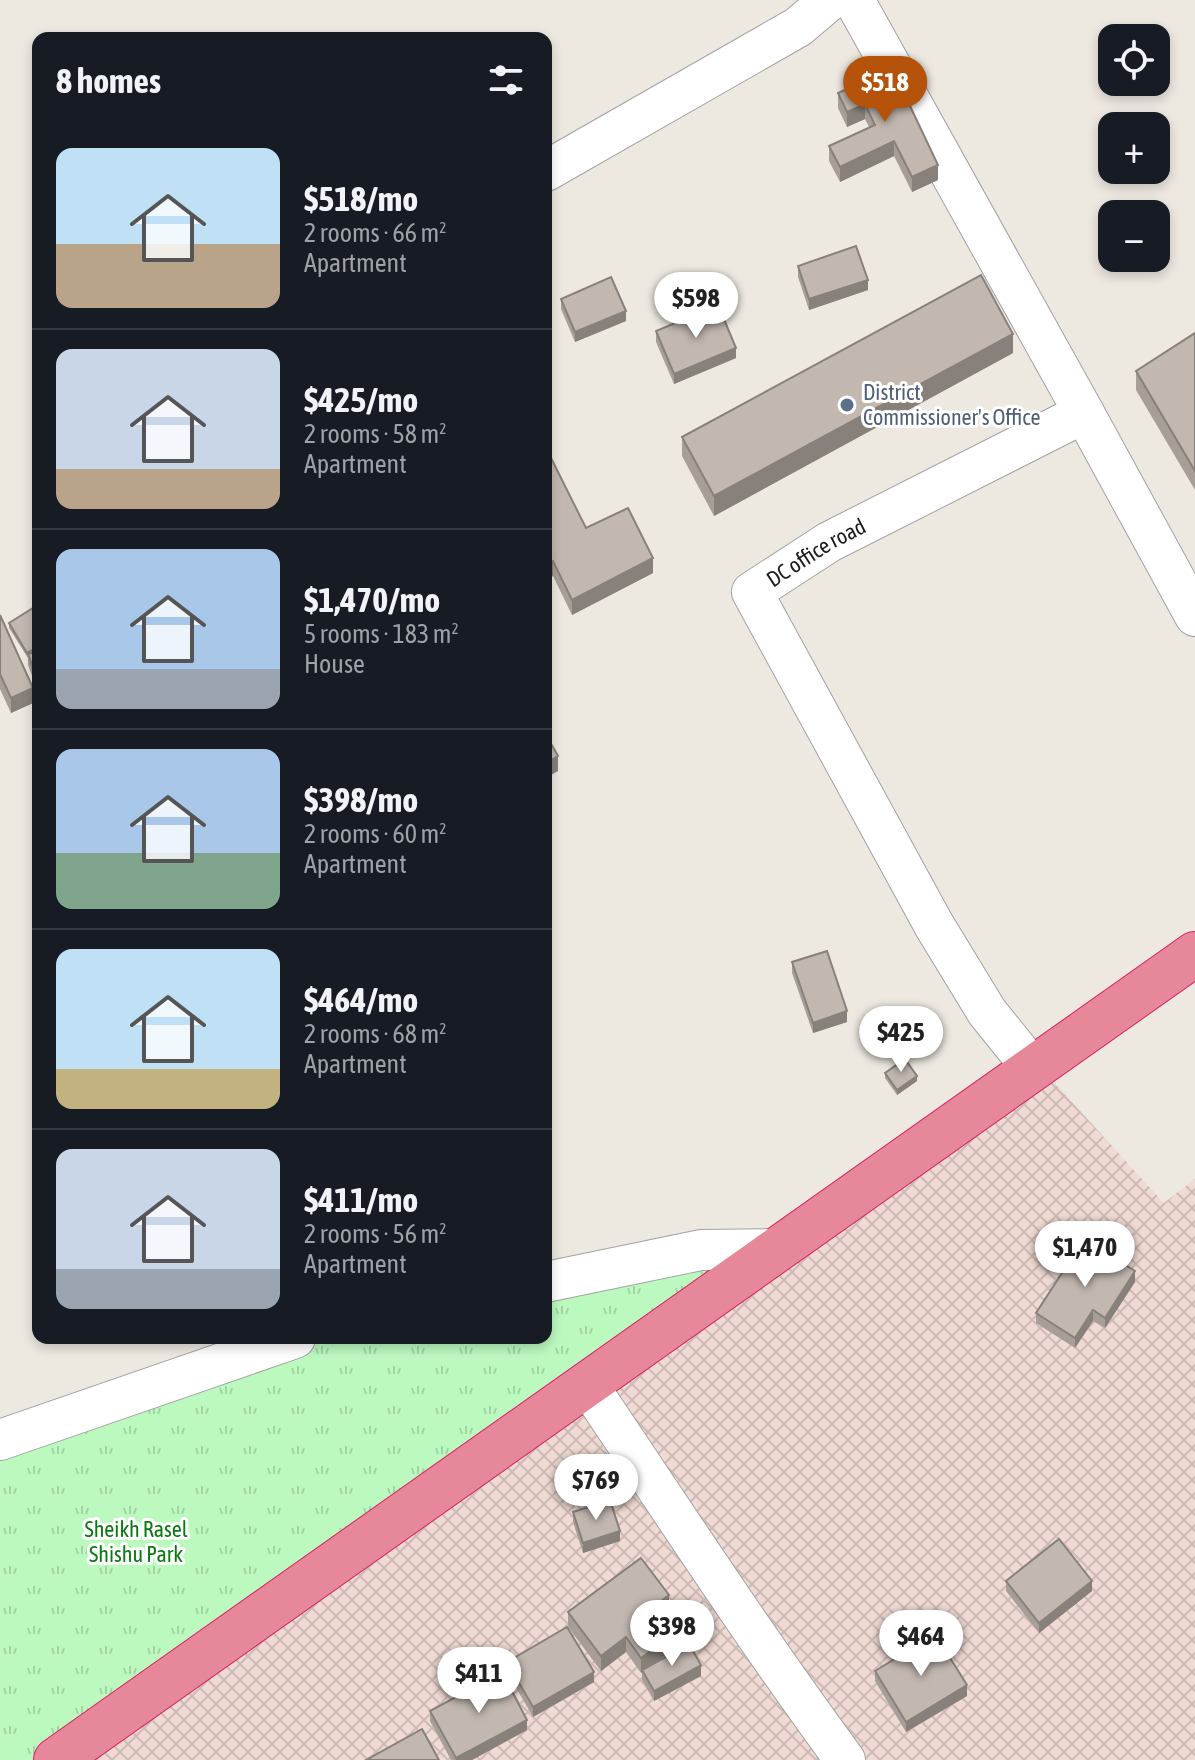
<!DOCTYPE html>
<html lang="en">
<head>
<meta charset="utf-8">
<style>
	:root { --surface:#171b24; --page:#242831; --text:#f1f3f6; --muted:#9ea1a6; --line:#363941; --accent:#b45309 }
	body { margin:0; font-family:"Asap Condensed",sans-serif; background:var(--page); color:var(--text); height:100vh; display:flex; flex-direction:column; font-size:30px; white-space:nowrap }
	* { box-sizing:border-box; margin:0 }
	p { font-size:26px; color:var(--muted) }
	.icon { flex:none; width:44px; height:44px; fill:none; stroke:currentColor; stroke-width:2; stroke-linecap:round; stroke-linejoin:round }
	.map { position:relative; flex:1; overflow:hidden }
	.side { position:absolute; left:32px; top:32px; width:520px; height:1312px; display:flex; flex-direction:column; background:var(--surface); border-radius:16px; box-shadow:0 4px 12px #0003 }
	.side>* { flex:none }
	.tools { position:absolute; left:1098px; top:24px; display:grid; gap:16px }
	.tools a { display:grid; place-items:center; width:72px; height:72px; border-radius:16px; background:var(--surface); box-shadow:0 4px 12px #0003; font-size:40px }
	.price { position:absolute; translate:-50% -68px; padding:0 18px; border-radius:28px; background:#fff; color:#222; font-size:26px; line-height:52px; filter:drop-shadow(0 2px 4px #0008) }
	.price::after { content:''; position:absolute; left:50%; top:48px; width:24px; height:18px; margin-left:-12px; background:inherit; clip-path:polygon(0 0,100% 0,50% 100%) }
	.price.selected { background:var(--accent); color:#fff }
	ul { padding:0; list-style:none }
	li { display:flex; align-items:center; gap:24px; height:200px; padding:0 24px }
	li+li { border-top:2px solid var(--line) }
	li span { display:grid; place-items:center; flex:none; width:224px; height:160px; border-radius:16px; color:#555 }
	li>.icon { margin-inline-start:auto }
	span .icon { width:96px; height:96px; fill:#fffc; stroke-width:1 }
	li b { font-size:34px }
	h2 { display:flex; justify-content:space-between; align-items:center; height:96px; padding:0 24px; font-size:34px }
	.map>svg:first-child { display:block }
	.military { fill:url(#military-cross-hatch) }
	.park { fill:url(#park-tufts) }
	.lines { fill:none; stroke-linecap:round; stroke-linejoin:round }
	.minor-casing { stroke:#a2a2a2; stroke-width:42 }
	.highway-casing { stroke:#d72264; stroke-width:46 }
	.minor { stroke:#fff; stroke-width:40 }
	.highway { stroke:#e6879a; stroke-width:44 }
	.wall { fill:#a79e97 }
	.shaded-wall { fill:#88817b }
	.building { fill:#c2b8b0; stroke:#88817b; stroke-width:2 }
	.service-dot { fill:#5c6f8a; stroke:#fff; stroke-width:3 }
	.labels { text-anchor:middle; stroke-width:6; stroke-linejoin:round; paint-order:stroke }
	.service-label { font-size:22px; fill:#4e5e75; stroke:#fff; text-anchor:start }
	.street-label { font-size:22px; fill:#1b1b1b; stroke:#fff }
	.park-label { font-size:22px; fill:#0a7911; stroke:#fff }
</style>
</head>
<body>
<div class="map">
<svg width="1195" height="1760" viewBox="0 0 1195 1760">
	<defs>
		<pattern id="military-cross-hatch" width="8" height="8" patternUnits="userSpaceOnUse" patternTransform="scale(2)"><rect width="8" height="8" fill="#f0dad3"/><path d="M0 0l8 8M0 8l8-8" fill="none" stroke="#cdbab5"/></pattern>
		<pattern id="park-tufts" width="24" height="20" patternUnits="userSpaceOnUse" patternTransform="scale(2)"><rect width="24" height="20" fill="#bcf9bf"/><path d="M3 7l-1-3M5 7V3M7 7l1-3M15 17l-1-3M17 17v-4M19 17l1-3" fill="none" stroke="#a1d5a4"/></pattern>
	</defs>
	<rect width="100%" height="100%" fill="#ede9e1"/>
	<path class="military" d="M 1050,1078 L 1164,1203 L 1195,1179 L 1195,1760 L 56,1760 Z"/>
	<path class="park" d="M 777,1249 L 56,1760 L 0,1760 L 0,1456 L 274,1355 L 332,1338 L 546,1338 L 546,1282 Z"/>
	<g class="lines">
		<g class="minor-casing">
			<g id="minor">
				<path d="M 854,0 L 1084,413"/>
				<path d="M 546,171 L 798,27 L 830,0"/>
				<path id="s1" d="M 1033,1069 L 987,1012 L 934,925 L 752,592 L 829,542 L 1084,413 L 1195,616"/>
				<path d="M 546,1282 L 701,1250 L 777,1249"/>
				<path d="M 587,1384 C 672,1510 755,1638 845,1760"/>
				<path d="M 0,1440 L 295,1338"/>
			</g>
		</g>
		<g class="highway-casing">
			<path id="highway" d="M 56,1760 L 1195,954"/>
		</g>
		<use href="#minor" class="minor"/>
		<use href="#highway" class="highway"/>
	</g>
	<g class="wall">
		<path d="M 892,68 L 938,180 L 912,192 L 894,156 L 840,182 L 829,161 L 829,146 L 869,127 L 865,119 L 847,127 L 838,108 L 838,93 Z"/>
		<path d="M 798,266 L 868,290 L 809,310 L 798,277 Z"/>
		<path d="M 561,299 L 626,321 L 575,342 L 561,309 Z"/>
		<path d="M 656,331 L 736,358 L 674,384 L 656,342 Z"/>
		<path d="M 1195,333 L 1195,490 L 1136,390 L 1136,371 Z"/>
		<path d="M 1013,353 L 714,516 L 682,456 L 682,437 Z"/>
		<path d="M 546,448 L 586,528 L 653,573 L 572,615 L 553,576 L 546,579 Z"/>
		<path d="M 38,609 L 38,692 L 28,665 L 28,658 L 9,628 L 9,623 Z"/>
		<path d="M 0,615 L 33,703 L 11,713 L 0,689 Z"/>
		<path d="M 792,962 L 847,1022 L 813,1033 L 792,973 Z"/>
		<path d="M 885,1073 L 917,1081 L 897,1095 L 885,1078 Z"/>
		<path d="M 1135,1282 L 1105,1328 L 1093,1321 L 1075,1348 L 1036,1323 L 1036,1313 Z"/>
		<path d="M 573,1512 L 620,1541 L 583,1553 L 573,1522 Z"/>
		<path d="M 1006,1581 L 1092,1591 L 1039,1633 L 1006,1591 Z"/>
		<path d="M 669,1610 L 658,1618 L 671,1651 L 651,1665 L 701,1676 L 654,1701 L 642,1680 L 642,1672 L 641,1673 L 626,1652 L 601,1671 L 568,1627 L 568,1612 Z"/>
		<path d="M 507,1662 L 594,1682 L 533,1717 L 507,1672 Z"/>
		<path d="M 875,1671 L 967,1696 L 906,1732 L 875,1681 Z"/>
		<path d="M 430,1711 L 527,1730 L 472,1760 L 451,1760 L 430,1721 Z"/>
	</g>
	<g class="shaded-wall">
		<path d="M 865,104 L 865,119 L 847,127 L 847,112 Z"/>
		<path d="M 894,141 L 894,156 L 840,182 L 840,167 Z"/>
		<path d="M 938,165 L 938,180 L 912,192 L 912,177 Z"/>
		<path d="M 868,280 L 868,290 L 809,310 L 809,299 Z"/>
		<path d="M 626,311 L 626,321 L 575,342 L 575,332 Z"/>
		<path d="M 1013,334 L 1013,353 L 714,516 L 714,496 Z"/>
		<path d="M 736,348 L 736,358 L 674,384 L 674,374 Z"/>
		<path d="M 653,558 L 653,573 L 572,615 L 572,600 Z"/>
		<path d="M 553,561 L 553,576 L 546,579 L 546,564 Z"/>
		<path d="M 33,688 L 33,703 L 11,713 L 11,698 Z"/>
		<path d="M 558,756 L 558,771 L 546,778 L 546,763 Z"/>
		<path d="M 847,1011 L 847,1022 L 813,1033 L 813,1023 Z"/>
		<path d="M 917,1076 L 917,1081 L 897,1095 L 897,1090 Z"/>
		<path d="M 1135,1271 L 1135,1282 L 1105,1328 L 1105,1318 Z"/>
		<path d="M 1093,1310 L 1093,1321 L 1075,1348 L 1075,1338 Z"/>
		<path d="M 620,1531 L 620,1541 L 583,1553 L 583,1543 Z"/>
		<path d="M 1092,1581 L 1092,1591 L 1039,1633 L 1039,1623 Z"/>
		<path d="M 669,1595 L 669,1610 L 651,1624 L 651,1609 Z"/>
		<path d="M 671,1636 L 671,1651 L 641,1673 L 641,1658 Z"/>
		<path d="M 626,1637 L 626,1652 L 601,1671 L 601,1656 Z"/>
		<path d="M 701,1665 L 701,1676 L 654,1701 L 654,1691 Z"/>
		<path d="M 594,1672 L 594,1682 L 533,1717 L 533,1707 Z"/>
		<path d="M 967,1685 L 967,1696 L 906,1732 L 906,1722 Z"/>
		<path d="M 527,1720 L 527,1730 L 472,1760 L 456,1760 L 456,1758 Z"/>
	</g>
	<g class="building">
		<path d="M 892,68 L 938,165 L 912,177 L 894,141 L 840,167 L 829,146 L 875,125 L 865,104 L 847,112 L 838,93 Z"/>
		<path d="M 856,246 L 868,280 L 809,299 L 798,266 Z"/>
		<path d="M 981,275 L 1013,334 L 714,496 L 682,437 Z"/>
		<path d="M 611,277 L 626,311 L 575,332 L 561,299 Z"/>
		<path d="M 718,305 L 736,348 L 674,374 L 656,331 Z"/>
		<path d="M 1195,333 L 1195,471 L 1136,371 Z"/>
		<path d="M 546,448 L 586,528 L 628,508 L 653,558 L 572,600 L 553,561 L 546,564 Z"/>
		<path d="M 36,606 L 38,609 L 38,647 L 27,653 L 9,623 Z"/>
		<path d="M 0,615 L 33,688 L 11,698 L 0,674 Z"/>
		<path d="M 38,651 L 38,681 L 28,654 Z"/>
		<path d="M 546,735 L 558,756 L 546,763 Z"/>
		<path d="M 827,951 L 847,1011 L 813,1023 L 792,962 Z"/>
		<path d="M 905,1059 L 917,1076 L 897,1090 L 885,1073 Z"/>
		<path d="M 1084,1239 L 1135,1271 L 1105,1318 L 1093,1310 L 1075,1338 L 1036,1313 Z"/>
		<path d="M 610,1500 L 620,1531 L 583,1543 L 573,1512 Z"/>
		<path d="M 1059,1539 L 1092,1581 L 1039,1623 L 1006,1581 Z"/>
		<path d="M 641,1558 L 669,1595 L 651,1609 L 671,1636 L 641,1658 L 626,1637 L 601,1656 L 568,1612 Z"/>
		<path d="M 567,1627 L 594,1672 L 533,1707 L 507,1662 Z"/>
		<path d="M 935,1634 L 967,1685 L 906,1722 L 875,1671 Z"/>
		<path d="M 689,1644 L 701,1665 L 654,1691 L 642,1670 Z"/>
		<path d="M 502,1672 L 527,1720 L 456,1758 L 430,1711 Z"/>
		<path d="M 422,1729 L 439,1760 L 366,1760 Z"/>
	</g>
	<circle class="service-dot" cx="847" cy="405" r="8"/>
	<g class="labels">
		<g class="service-label">
			<text x="863" y="400">District<tspan x="863" dy="25">Commissioner's Office</tspan></text>
		</g>
		<g class="street-label">
			<text dy="8" stroke="none"><textPath href="#s1" startOffset="630">DC office road</textPath></text>
		</g>
		<g class="park-label">
			<text x="136" y="1537">Sheikh Rasel<tspan x="136" dy="25">Shishu Park</tspan></text>
		</g>
	</g>
</svg>
<div class="tools">
<a><svg class="icon" aria-label="locate" viewBox="0 0 24 24"><circle cx="12" cy="12" r="6"/><path d="M12 2v4M12 18v4M2 12h4M18 12h4"/></svg></a>
<a>+</a>
<a>−</a>
</div>
<b class="price selected" style="left:885px;top:124px">$518</b>
<b class="price" style="left:696px;top:340px">$598</b>
<b class="price" style="left:901px;top:1074px">$425</b>
<b class="price" style="left:1085px;top:1289px">$1,470</b>
<b class="price" style="left:596px;top:1522px">$769</b>
<b class="price" style="left:672px;top:1668px">$398</b>
<b class="price" style="left:921px;top:1678px">$464</b>
<b class="price" style="left:479px;top:1715px">$411</b>
<section class="side">
<h2>8 homes<svg class="icon" aria-label="filters" viewBox="0 0 24 24"><path d="M4 7h16M4 17h16"/><circle cx="9" cy="7" r="2"/><circle cx="15" cy="17" r="2"/></svg></h2>
<ul>
<li><span style="background:linear-gradient(#bfe0f5 60%,#b9a48a 0)"><svg class="icon" aria-label="home" viewBox="0 0 24 24"><path d="M3 11l9-7 9 7M6 9v11h12V9"/></svg></span><div><b>$518/mo</b><p>2 rooms · 66 m²</p><p>Apartment</p></div></li>
<li><span style="background:linear-gradient(#c9d6e8 75%,#b9a48a 0)"><svg class="icon" aria-label="home" viewBox="0 0 24 24"><path d="M3 11l9-7 9 7M6 9v11h12V9"/></svg></span><div><b>$425/mo</b><p>2 rooms · 58 m²</p><p>Apartment</p></div></li>
<li><span style="background:linear-gradient(#a9c7e8 75%,#9aa5b1 0)"><svg class="icon" aria-label="home" viewBox="0 0 24 24"><path d="M3 11l9-7 9 7M6 9v11h12V9"/></svg></span><div><b>$1,470/mo</b><p>5 rooms · 183 m²</p><p>House</p></div></li>
<li><span style="background:linear-gradient(#a9c7e8 65%,#7fa58c 0)"><svg class="icon" aria-label="home" viewBox="0 0 24 24"><path d="M3 11l9-7 9 7M6 9v11h12V9"/></svg></span><div><b>$398/mo</b><p>2 rooms · 60 m²</p><p>Apartment</p></div></li>
<li><span style="background:linear-gradient(#bfe0f5 75%,#c2b280 0)"><svg class="icon" aria-label="home" viewBox="0 0 24 24"><path d="M3 11l9-7 9 7M6 9v11h12V9"/></svg></span><div><b>$464/mo</b><p>2 rooms · 68 m²</p><p>Apartment</p></div></li>
<li><span style="background:linear-gradient(#c9d6e8 75%,#9aa5b1 0)"><svg class="icon" aria-label="home" viewBox="0 0 24 24"><path d="M3 11l9-7 9 7M6 9v11h12V9"/></svg></span><div><b>$411/mo</b><p>2 rooms · 56 m²</p><p>Apartment</p></div></li>
</ul>
</section>
</div>
</body>
</html>
